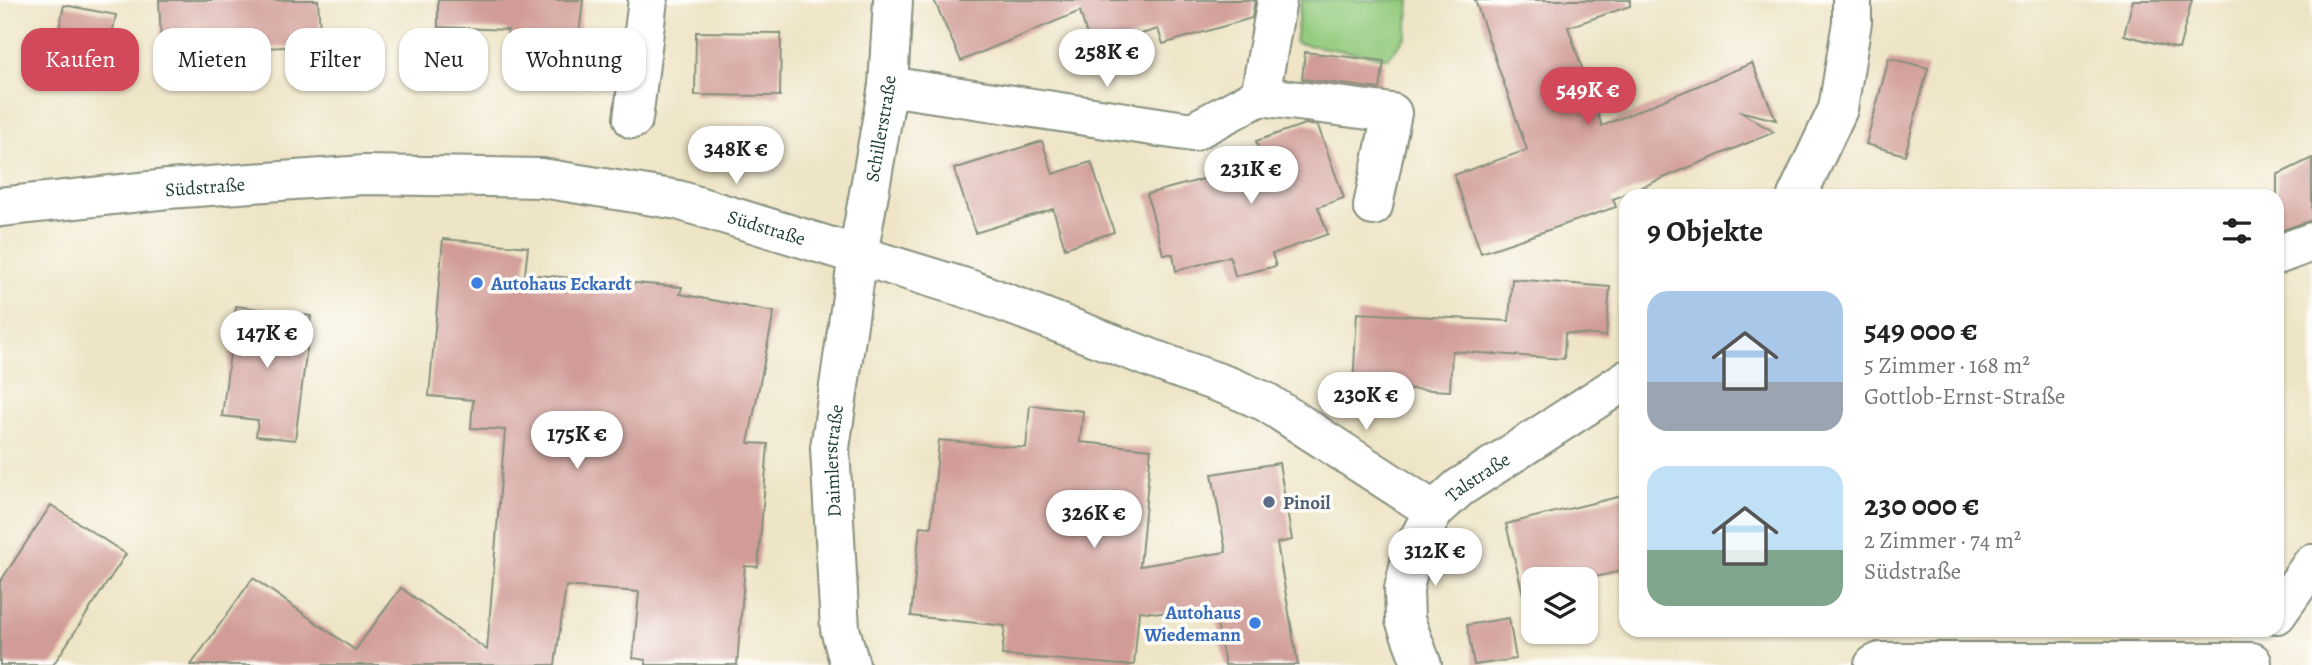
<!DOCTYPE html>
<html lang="de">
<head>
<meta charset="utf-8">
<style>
	:root { --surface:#fff; --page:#f6f6f6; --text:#222; --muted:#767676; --accent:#d1495b }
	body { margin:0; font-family:Alegreya,serif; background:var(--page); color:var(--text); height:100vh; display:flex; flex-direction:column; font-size:26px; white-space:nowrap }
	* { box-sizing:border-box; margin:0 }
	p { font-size:23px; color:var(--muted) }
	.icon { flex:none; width:38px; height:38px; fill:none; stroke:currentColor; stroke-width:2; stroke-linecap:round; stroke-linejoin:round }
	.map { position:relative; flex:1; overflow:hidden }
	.side { position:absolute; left:1619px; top:189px; width:665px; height:448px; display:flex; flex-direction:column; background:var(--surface); border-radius:21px; box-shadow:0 2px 5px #0004 }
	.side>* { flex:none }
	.banner { position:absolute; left:21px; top:28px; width:665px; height:63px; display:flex; gap:14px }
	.fabs { position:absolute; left:1521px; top:567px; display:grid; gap:14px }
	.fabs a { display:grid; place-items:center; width:77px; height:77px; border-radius:14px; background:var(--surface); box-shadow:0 2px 5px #0004; font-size:35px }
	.price { position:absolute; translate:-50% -60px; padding:0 16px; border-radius:24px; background:#fff; color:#222; font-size:23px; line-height:46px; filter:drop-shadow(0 2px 4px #0008) }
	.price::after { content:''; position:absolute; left:50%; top:42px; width:21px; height:16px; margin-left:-10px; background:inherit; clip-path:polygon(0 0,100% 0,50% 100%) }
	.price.current { background:var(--accent); color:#fff }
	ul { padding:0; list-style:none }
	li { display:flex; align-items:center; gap:21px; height:175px; padding:0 28px }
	li span { display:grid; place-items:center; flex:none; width:196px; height:140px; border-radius:21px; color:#555 }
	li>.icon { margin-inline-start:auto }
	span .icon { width:84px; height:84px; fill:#fffc; stroke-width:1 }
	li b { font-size:30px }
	h2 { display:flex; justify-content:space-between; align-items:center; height:84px; padding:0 28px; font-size:30px }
	.tag { padding:0 24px; border-radius:21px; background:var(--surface); box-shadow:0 2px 5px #0004; font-size:24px; line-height:63px }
	.tag.current { background:var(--accent); color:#fff }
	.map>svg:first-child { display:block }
	.green { fill:#94cc7f; stroke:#5a845a; stroke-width:2 }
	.building { fill:#d19c97 }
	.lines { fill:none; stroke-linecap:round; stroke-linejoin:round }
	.minor-casing { stroke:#86907d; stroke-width:42 }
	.minor { stroke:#fff; stroke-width:38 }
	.shop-dot { fill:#3f7fe0; stroke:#fdfcf7; stroke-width:2.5 }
	.service-dot { fill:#5c6f8a; stroke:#fdfcf7; stroke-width:2.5 }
	.labels { text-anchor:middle; stroke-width:7; stroke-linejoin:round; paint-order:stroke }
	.street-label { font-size:19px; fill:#1f3d34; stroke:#fdfcf7 }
	.shop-label { font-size:19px; font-weight:bold; fill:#366cbe; stroke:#fdfcf7; text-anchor:start }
	.service-label { font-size:19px; font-weight:bold; fill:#4e5e75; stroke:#fdfcf7; text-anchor:start }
</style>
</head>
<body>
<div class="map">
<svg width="2312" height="665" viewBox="0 0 2312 665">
	<rect width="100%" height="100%" fill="#fdfcf7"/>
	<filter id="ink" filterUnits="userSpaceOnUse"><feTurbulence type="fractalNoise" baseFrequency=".0143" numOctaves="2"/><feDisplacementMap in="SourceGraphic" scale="14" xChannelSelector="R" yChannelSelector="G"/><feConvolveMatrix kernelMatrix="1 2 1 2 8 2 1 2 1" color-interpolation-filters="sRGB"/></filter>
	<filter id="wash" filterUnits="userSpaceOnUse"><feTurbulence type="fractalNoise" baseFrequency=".00686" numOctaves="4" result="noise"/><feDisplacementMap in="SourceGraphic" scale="28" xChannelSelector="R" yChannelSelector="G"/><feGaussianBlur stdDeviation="1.57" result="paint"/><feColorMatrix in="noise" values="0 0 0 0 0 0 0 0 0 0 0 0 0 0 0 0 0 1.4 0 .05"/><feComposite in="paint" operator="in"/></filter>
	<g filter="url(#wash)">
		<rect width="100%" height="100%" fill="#eee4c6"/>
		<path class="green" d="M 1301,0 L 1410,0 L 1406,36 L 1388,58 L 1295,43 Z"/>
		<g id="blocks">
			<g class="building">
				<path d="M 159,0 L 318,0 L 321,45 L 210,51 L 212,79 L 163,81 Z"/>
				<path d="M 438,0 L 583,0 L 578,43 L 507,34 L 508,30 L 438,27 Z"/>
				<path d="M 934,0 L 1255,0 L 1252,18 L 1163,44 L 1158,29 L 1091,49 L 1080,11 L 961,61 Z"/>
				<path d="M 1475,0 L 1630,0 L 1630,6 L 1568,27 L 1602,126 L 1752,63 L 1776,120 L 1739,111 L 1774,132 L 1613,199 L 1616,207 L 1481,253 L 1454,175 L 1527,150 Z"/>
				<path d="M 2133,0 L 2192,0 L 2179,49 L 2124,35 Z"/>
				<path d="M 64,5 L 116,15 L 102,83 L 50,72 Z"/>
				<path d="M 696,32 L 781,33 L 780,96 L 695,95 Z"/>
				<path d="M 1305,52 L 1384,61 L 1380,89 L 1302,79 Z"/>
				<path d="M 1889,58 L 1928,68 L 1905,155 L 1866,144 Z"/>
				<path d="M 1305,124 L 1318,126 L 1344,198 L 1318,207 L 1328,234 L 1272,254 L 1276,266 L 1235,276 L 1230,256 L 1176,271 L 1173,254 L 1163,254 L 1147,194 L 1264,163 L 1256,141 Z"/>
				<path d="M 1042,141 L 1053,174 L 1091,162 L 1114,232 L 1065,248 L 1053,209 L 975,233 L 954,169 Z"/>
				<path d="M 2312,158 L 2312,220 L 2277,232 L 2277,175 Z"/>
				<path d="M 443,239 L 528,247 L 525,274 L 682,287 L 680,294 L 774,312 L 748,443 L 768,444 L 758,567 L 745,566 L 737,665 L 646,665 L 646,660 L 633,658 L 639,592 L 566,586 L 555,665 L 191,665 L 253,578 L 355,650 L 401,588 L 487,650 L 505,430 L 471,428 L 473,400 L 429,396 Z"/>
				<path d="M 1512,279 L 1610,287 L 1606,336 L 1565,333 L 1564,359 L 1452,351 L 1450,391 L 1353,386 L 1357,313 L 1509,321 Z"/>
				<path d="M 236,306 L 311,316 L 295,440 L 256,436 L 258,420 L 222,416 Z"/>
				<path d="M 1030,405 L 1083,411 L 1080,442 L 1151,449 L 1140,566 L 1226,552 L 1212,474 L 1279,463 L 1292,540 L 1277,543 L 1298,665 L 1225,665 L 1216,618 L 1139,611 L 1134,665 L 1122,665 L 1002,655 L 1005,626 L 911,616 L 920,526 L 931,527 L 939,440 L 1026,448 Z"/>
				<path d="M 1626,495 L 1626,570 L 1586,579 L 1533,579 L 1533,592 L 1523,594 L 1506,524 Z"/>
				<path d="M 51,505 L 126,554 L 53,665 L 0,665 L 0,582 Z"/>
				<path d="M 1509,618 L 1516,659 L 1474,665 L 1467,625 Z"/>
			</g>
		</g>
	</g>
	<g filter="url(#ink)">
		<use href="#blocks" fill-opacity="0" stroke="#86907d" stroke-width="2"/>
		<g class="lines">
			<g class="minor-casing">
				<g id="minor">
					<path d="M 888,86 L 1192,132 L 1260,96 L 1277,0"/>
					<path d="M 1260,96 L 1392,113 L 1373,206"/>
					<path d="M 633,119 L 648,0"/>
					<path d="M 1797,196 L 1838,109 L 1852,22 L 1852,0"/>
					<path id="s1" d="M 0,207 L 168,189 L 364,175 L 542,178 L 678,200 L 972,290 L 1174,367 L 1231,387 L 1266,402 L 1434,511"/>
					<path d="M 2277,255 L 2312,242"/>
					<path d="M 2277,614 L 2312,564"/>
					<path id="s2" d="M 850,665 L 840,629 L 830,448 L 858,255 L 888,86 L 893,0"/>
					<path id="s3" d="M 1422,665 L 1405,620 L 1404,589 L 1413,549 L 1434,511 L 1459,488 L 1626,380"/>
					<path d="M 1874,665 L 1880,662 L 2252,662"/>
				</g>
			</g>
			<use href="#minor" class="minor"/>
		</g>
	</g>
	<g class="shop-dot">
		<circle cx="477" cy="283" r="7"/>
		<circle cx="1255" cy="623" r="7"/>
	</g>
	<circle class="service-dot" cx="1269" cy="502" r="7"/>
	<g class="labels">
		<g class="street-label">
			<text dy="7" stroke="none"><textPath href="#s2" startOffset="542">Schillerstraße</textPath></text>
			<text dy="7" stroke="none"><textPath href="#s1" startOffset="206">Südstraße</textPath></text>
			<text dy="7" stroke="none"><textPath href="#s1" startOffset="774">Südstraße</textPath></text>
			<text dy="7" stroke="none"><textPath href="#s2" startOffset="206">Daimlerstraße</textPath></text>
			<text dy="7" stroke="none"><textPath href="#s3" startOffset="219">Talstraße</textPath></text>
		</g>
		<g class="shop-label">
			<text x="491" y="290">Autohaus Eckardt</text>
			<text x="1241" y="619" text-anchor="end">Autohaus<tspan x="1241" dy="22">Wiedemann</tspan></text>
		</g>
		<g class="service-label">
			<text x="1283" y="509">Pinoil</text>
		</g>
	</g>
</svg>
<div class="fabs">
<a><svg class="icon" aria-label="layers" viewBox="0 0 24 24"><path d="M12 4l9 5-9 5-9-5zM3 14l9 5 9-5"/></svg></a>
</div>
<b class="price" style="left:1107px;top:89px">258K €</b>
<b class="price current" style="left:1588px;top:127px">549K €</b>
<b class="price" style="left:736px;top:186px">348K €</b>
<b class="price" style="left:1251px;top:206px">231K €</b>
<b class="price" style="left:267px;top:370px">147K €</b>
<b class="price" style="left:1366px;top:432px">230K €</b>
<b class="price" style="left:577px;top:471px">175K €</b>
<b class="price" style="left:1094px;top:550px">326K €</b>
<b class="price" style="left:1435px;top:588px">312K €</b>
<div class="banner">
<a class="tag current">Kaufen</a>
<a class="tag">Mieten</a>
<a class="tag">Filter</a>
<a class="tag">Neu</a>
<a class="tag">Wohnung</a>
</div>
<section class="side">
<h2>9 Objekte<svg class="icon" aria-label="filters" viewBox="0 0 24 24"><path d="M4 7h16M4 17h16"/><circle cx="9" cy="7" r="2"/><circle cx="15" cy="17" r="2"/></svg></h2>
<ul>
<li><span style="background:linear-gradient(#a9c7e8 65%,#9aa5b1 0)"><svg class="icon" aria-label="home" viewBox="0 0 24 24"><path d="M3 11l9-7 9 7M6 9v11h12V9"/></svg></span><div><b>549 000 €</b><p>5 Zimmer · 168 m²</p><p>Gottlob-Ernst-Straße</p></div></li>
<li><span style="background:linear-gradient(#bfe0f5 60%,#7fa58c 0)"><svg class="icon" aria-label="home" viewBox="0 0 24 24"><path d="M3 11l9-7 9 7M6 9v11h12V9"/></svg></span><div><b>230 000 €</b><p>2 Zimmer · 74 m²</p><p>Südstraße</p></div></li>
</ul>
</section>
</div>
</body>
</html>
